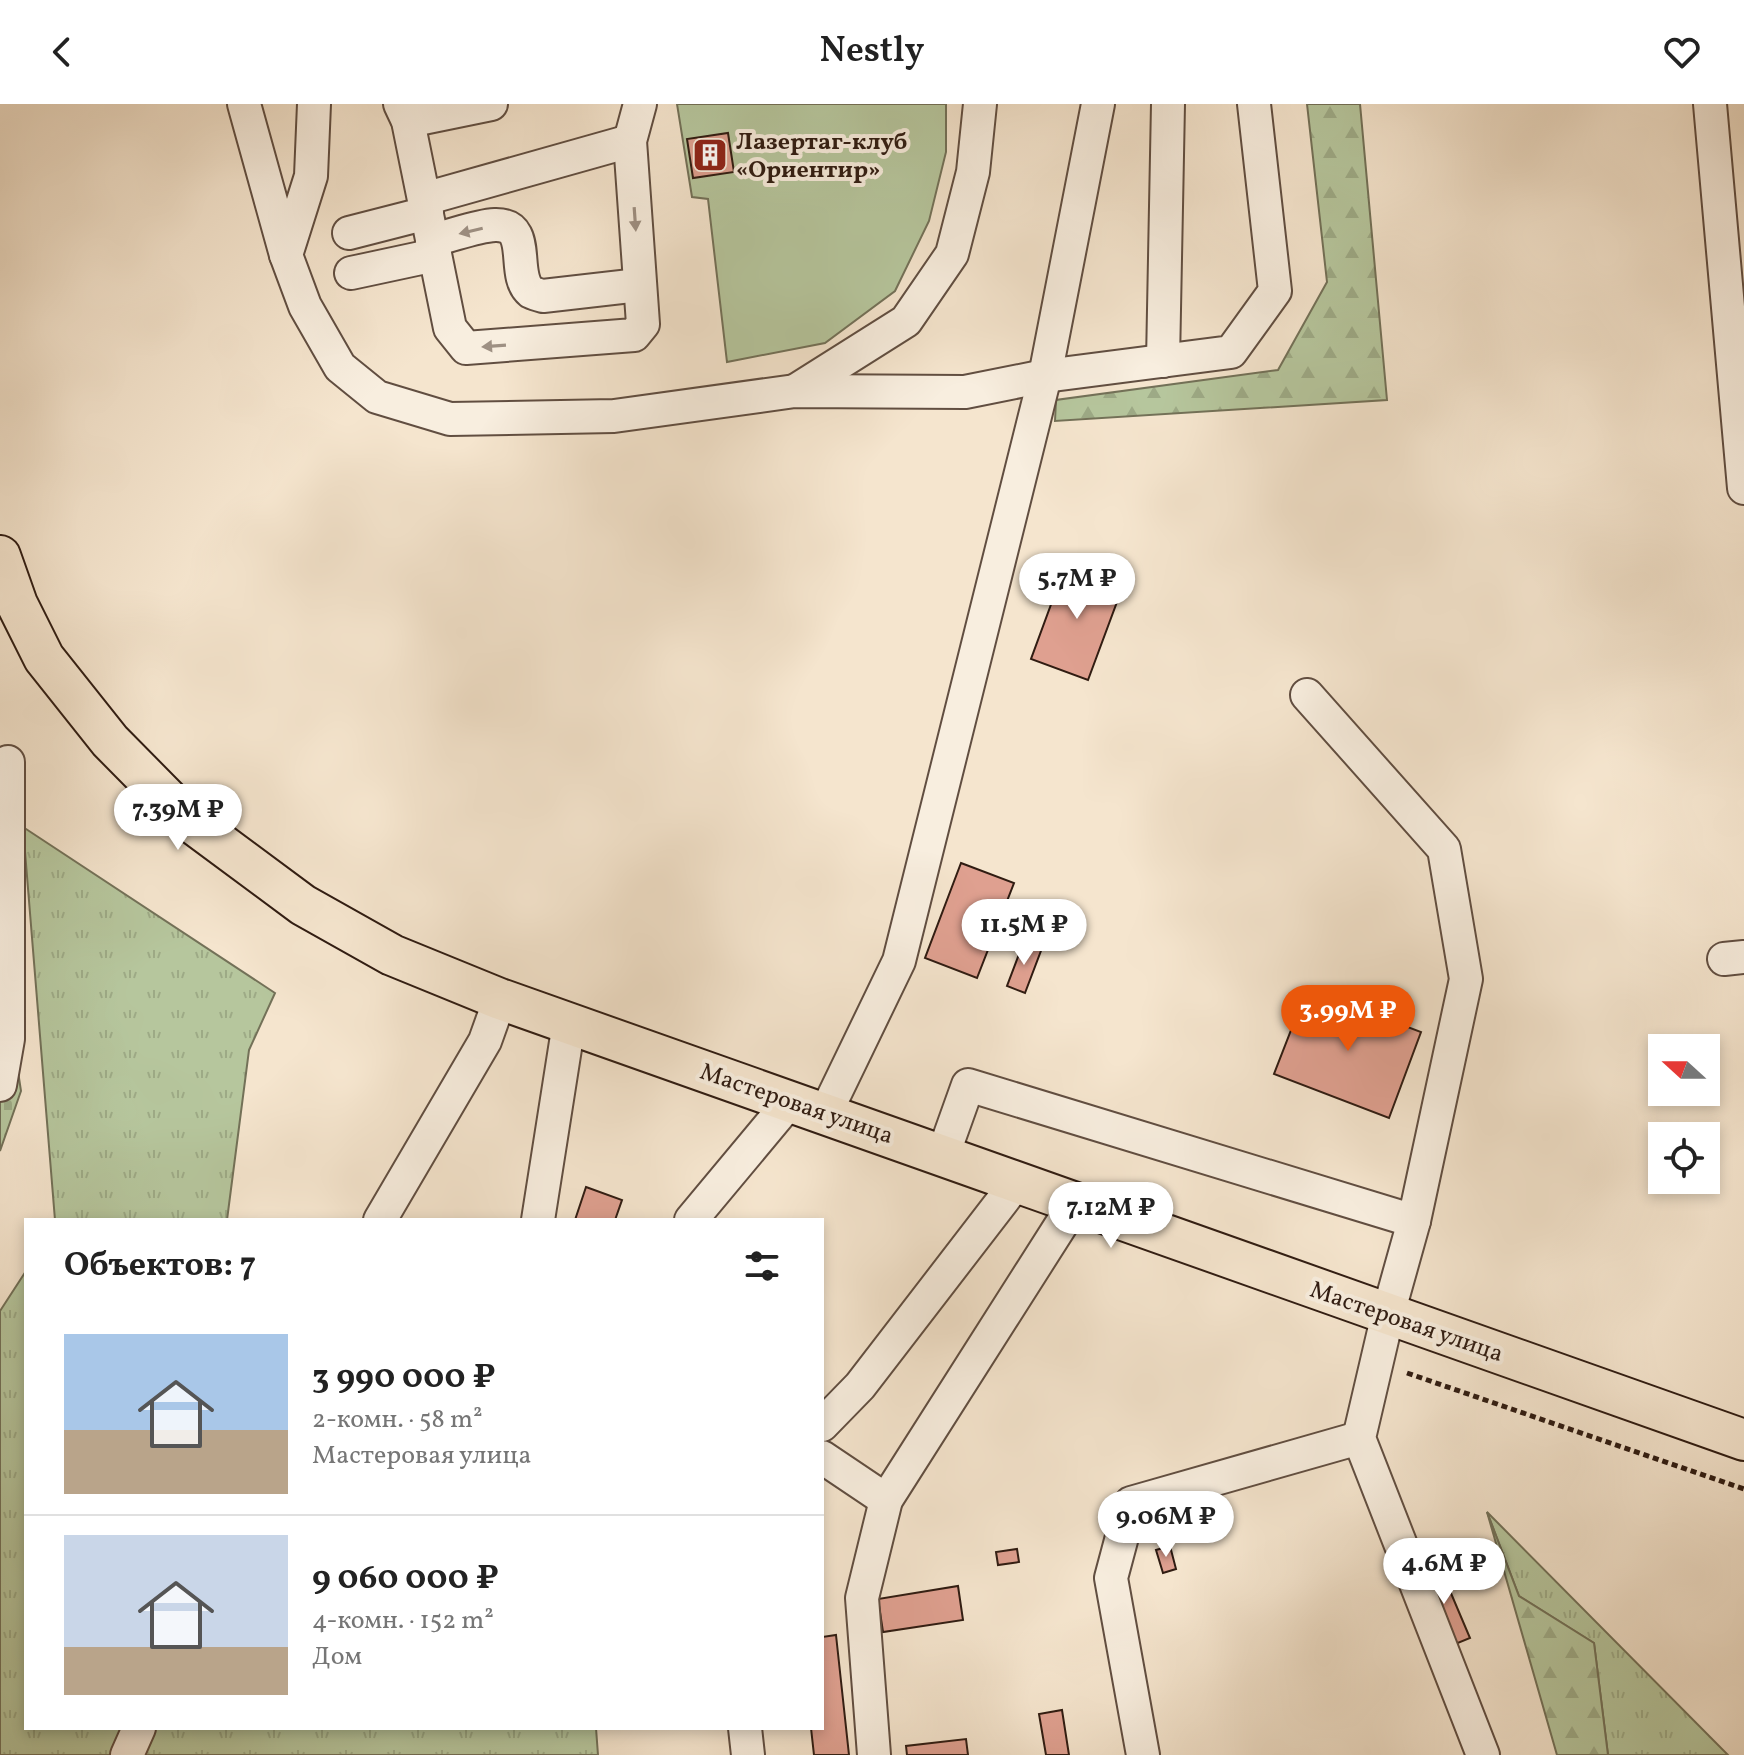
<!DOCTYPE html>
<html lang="ru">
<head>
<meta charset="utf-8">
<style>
	:root { --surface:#fff; --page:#f2f2f2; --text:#222; --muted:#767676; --line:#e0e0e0; --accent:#ea580c }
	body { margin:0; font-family:Vollkorn,serif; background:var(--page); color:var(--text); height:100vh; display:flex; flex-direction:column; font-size:30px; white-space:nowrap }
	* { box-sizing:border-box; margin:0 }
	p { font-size:26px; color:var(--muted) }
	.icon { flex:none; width:44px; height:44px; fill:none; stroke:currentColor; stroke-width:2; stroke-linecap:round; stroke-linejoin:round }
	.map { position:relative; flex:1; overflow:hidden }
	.side { position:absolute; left:24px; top:1114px; width:800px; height:512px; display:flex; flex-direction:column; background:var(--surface); border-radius:0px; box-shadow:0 4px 12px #0003 }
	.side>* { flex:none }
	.needle { width:52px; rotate:291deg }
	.tools { position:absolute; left:1648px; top:930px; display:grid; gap:16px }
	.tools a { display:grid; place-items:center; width:72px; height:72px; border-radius:0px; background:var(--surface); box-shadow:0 4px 12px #0003; font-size:40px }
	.price { position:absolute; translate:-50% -68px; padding:0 18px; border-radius:28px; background:#fff; color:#222; font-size:26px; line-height:52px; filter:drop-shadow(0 2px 4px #0008) }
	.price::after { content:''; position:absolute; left:50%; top:48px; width:24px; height:18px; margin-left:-12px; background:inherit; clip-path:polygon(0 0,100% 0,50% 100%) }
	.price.active { background:var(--accent); color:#fff }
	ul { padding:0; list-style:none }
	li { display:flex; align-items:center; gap:24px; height:200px; padding:0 40px }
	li+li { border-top:2px solid var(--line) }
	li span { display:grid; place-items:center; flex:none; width:224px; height:160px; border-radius:0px; color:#555 }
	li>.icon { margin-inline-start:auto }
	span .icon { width:96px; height:96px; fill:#fffc; stroke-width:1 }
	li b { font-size:34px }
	h2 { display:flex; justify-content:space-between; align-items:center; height:96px; padding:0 40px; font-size:34px }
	header { display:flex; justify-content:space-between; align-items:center; height:104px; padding:0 40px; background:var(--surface); font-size:36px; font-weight:600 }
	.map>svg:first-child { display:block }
	.grass { fill:url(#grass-tufts); stroke:#737158; stroke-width:2 }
	.forest { fill:url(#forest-firs); stroke:#737158; stroke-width:2 }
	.cemetery { fill:url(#cemetery-stones); stroke:#737158; stroke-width:2 }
	.garden { fill:#b6c69d; stroke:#737158; stroke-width:2 }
	.building { fill:#dfa090; stroke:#301c12; stroke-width:2 }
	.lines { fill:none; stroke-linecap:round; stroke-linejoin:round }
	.minor-casing { stroke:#614e41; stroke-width:36 }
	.major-casing { stroke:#301c12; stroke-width:44 }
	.path { stroke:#301c12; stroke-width:5; stroke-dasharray:6 4; stroke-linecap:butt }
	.minor { stroke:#f8eedf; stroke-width:32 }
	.major { stroke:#f5e5ce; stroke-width:40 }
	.oneway { fill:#9e9083 }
	.labels { text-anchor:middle; stroke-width:8; stroke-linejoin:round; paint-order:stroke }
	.poi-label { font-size:24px; font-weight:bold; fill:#301c12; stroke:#f8eedf; text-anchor:start }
	.street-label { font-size:24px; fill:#301c12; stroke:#f8eedf }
</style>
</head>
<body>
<header><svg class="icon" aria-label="back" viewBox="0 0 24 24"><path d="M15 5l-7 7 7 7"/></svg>Nestly<svg class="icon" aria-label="heart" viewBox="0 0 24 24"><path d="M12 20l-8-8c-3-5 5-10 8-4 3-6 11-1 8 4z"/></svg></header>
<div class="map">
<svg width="1744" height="1651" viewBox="0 0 1744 1651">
	<defs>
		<pattern id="grass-tufts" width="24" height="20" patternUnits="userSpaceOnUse" patternTransform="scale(2)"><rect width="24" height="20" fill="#b6c69d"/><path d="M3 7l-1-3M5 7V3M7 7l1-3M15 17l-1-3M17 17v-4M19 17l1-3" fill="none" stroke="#9daa86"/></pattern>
		<pattern id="forest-firs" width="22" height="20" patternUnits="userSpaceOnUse" patternTransform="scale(2)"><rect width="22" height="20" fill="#b6c69d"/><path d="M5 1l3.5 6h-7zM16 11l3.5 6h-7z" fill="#9daa86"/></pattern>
		<pattern id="cemetery-stones" width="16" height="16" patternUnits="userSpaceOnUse" patternTransform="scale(2)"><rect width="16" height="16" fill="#b6c69d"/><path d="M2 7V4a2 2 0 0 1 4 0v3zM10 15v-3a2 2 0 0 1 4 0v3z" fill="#9daa86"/></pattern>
	</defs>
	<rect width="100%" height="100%" fill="#f5e5ce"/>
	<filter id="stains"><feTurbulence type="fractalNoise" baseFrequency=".0025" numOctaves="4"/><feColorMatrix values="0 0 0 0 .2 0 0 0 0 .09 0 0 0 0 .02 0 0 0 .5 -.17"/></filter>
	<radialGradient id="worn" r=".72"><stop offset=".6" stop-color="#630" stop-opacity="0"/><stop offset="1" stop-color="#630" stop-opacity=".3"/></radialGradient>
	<g class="grass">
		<path d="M 23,723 L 275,889 L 249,946 L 227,1116 L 55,1116 Z"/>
		<path d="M 26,1167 L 26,1624 L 596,1624 L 598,1651 L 0,1651 L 0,1207 Z"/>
		<path d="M 1487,1408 L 1728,1651 L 1608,1651 L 1594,1539 L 1519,1492 Z"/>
	</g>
	<g class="forest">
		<path d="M 1307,0 L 1360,0 L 1387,296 L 1055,317 L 1056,296 L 1278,266 L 1327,178 Z"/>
		<path d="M 1487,1408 L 1519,1492 L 1594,1539 L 1608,1651 L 1557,1651 Z"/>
	</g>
	<path class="cemetery" d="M 0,850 L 21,987 L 0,1047 Z"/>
	<path class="garden" d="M 677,0 L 946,0 L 946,48 L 929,117 L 895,187 L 825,239 L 727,258 L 708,95 L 692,93 Z"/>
	<g class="building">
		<path d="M 728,29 L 734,68 L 693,74 L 687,35 Z"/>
		<path d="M 1067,457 L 1124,479 L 1088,576 L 1031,555 Z"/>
		<path d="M 961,759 L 1014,779 L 977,874 L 925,854 Z"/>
		<path d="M 1024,837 L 1042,844 L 1025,889 L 1007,882 Z"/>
		<path d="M 1307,885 L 1421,928 L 1389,1014 L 1274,970 Z"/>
		<path d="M 586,1083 L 622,1096 L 615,1116 L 575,1116 Z"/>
		<path d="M 1170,1442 L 1176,1465 L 1163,1469 L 1156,1446 Z"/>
		<path d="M 1017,1445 L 1019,1458 L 998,1461 L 996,1448 Z"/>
		<path d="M 1439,1461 L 1470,1534 L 1448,1543 L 1418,1470 Z"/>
		<path d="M 958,1482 L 963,1516 L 883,1528 L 878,1495 Z"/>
		<path d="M 836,1531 L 849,1651 L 814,1651 L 811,1624 L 822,1624 L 822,1533 Z"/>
		<path d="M 1062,1606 L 1069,1651 L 1046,1651 L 1039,1610 Z"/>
		<path d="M 966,1635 L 968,1651 L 907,1651 L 906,1642 Z"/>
	</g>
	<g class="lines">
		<g class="minor-casing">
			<g id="minor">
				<path d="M 244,0 L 286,151 L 305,202 L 340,263 L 377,293 L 450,315 L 614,312 L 795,287 L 965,288 L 1045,272 L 1231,248 L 1275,187 L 1254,0"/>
				<path d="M 400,0 L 408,17 L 450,224 L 466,244 L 634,231 L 643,220 L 630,37 L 640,0"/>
				<path d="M 1710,0 L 1744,384"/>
				<path d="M 408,17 L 491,0"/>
				<path d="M 424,95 L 630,37"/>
				<path d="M 349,129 L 427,109"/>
				<path d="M 432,136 C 452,132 475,122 495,121 C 534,120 510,171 531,188 C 535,190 539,191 543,192 L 639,181"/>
				<path d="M 286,151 L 311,72 L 314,0"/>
				<path d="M 351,169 L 435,151"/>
				<path d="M 1163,257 L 1168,0"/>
				<path d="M 795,287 L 906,217 L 952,150 L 973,68 L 980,0"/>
				<path d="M 1307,591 L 1444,745 L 1466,875 L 1414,1117"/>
				<path d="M 1724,855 L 1744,853"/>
				<path d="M 0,981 L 8,935 L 8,658"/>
				<path d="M 826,1008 L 899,857 L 1045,272 L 1098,0"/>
				<path d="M 943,1051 L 968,981 L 1414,1117 L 1388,1210 L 1359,1334 L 1483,1651"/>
				<path d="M 380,1116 L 485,937 L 500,895"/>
				<path d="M 538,1116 L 569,919"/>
				<path d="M 691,1116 L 791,996"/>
				<path d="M 822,1321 L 860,1282 L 1017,1078"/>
				<path d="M 822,1353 L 886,1396"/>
				<path d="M 745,1624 L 748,1651"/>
				<path d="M 127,1651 L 139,1624"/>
				<path d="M 874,1651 L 862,1494 L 886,1396 L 1075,1099"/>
				<path d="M 1143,1651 L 1111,1474 L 1131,1399 L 1359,1334"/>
			</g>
		</g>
		<g class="major-casing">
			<path id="major" d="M 0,452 L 17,500 L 44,554 L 110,637 L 187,715 L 303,801 L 392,851 L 500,895 L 1744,1336"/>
		</g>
		<path class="path" d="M 1407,1269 L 1744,1385"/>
		<use href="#minor" class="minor"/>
		<use href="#major" class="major"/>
	</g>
	<defs><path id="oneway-solid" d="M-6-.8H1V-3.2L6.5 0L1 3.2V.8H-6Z" transform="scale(2)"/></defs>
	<g class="oneway">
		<use href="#oneway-solid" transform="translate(635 115) rotate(86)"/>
		<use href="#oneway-solid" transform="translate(471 127) rotate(167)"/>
		<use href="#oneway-solid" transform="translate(494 242) rotate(176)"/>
	</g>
	<defs>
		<g id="building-square" transform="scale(1.8)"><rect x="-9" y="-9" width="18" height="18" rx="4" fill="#8f2418" stroke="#f8eedf"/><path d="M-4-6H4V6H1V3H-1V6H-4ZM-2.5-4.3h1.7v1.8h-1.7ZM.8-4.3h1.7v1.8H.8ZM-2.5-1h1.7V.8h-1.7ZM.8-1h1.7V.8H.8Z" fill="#fff"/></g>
	</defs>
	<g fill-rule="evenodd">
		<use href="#building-square" x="710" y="51"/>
	</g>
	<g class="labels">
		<g class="poi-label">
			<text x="736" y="45">Лазертаг-клуб<tspan x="736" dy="28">«Ориентир»</tspan></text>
		</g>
		<g class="street-label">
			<text transform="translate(797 999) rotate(19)" y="8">Мастеровая улица</text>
			<text transform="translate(1407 1217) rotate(19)" y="8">Мастеровая улица</text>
		</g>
	</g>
	<rect width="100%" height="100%" filter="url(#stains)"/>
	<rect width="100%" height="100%" fill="url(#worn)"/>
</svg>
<div class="tools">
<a><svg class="needle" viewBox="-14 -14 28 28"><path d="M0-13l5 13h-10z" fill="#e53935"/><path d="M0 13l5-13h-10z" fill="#767676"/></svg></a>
<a><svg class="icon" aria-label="locate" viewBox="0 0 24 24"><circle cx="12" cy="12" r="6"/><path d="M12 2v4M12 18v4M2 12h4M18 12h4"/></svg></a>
</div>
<b class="price" style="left:1077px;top:517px">5.7M ₽</b>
<b class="price" style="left:178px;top:748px">7.39M ₽</b>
<b class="price" style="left:1024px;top:863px">11.5M ₽</b>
<b class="price active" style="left:1348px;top:949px">3.99M ₽</b>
<b class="price" style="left:1111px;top:1146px">7.12M ₽</b>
<b class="price" style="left:1166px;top:1455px">9.06M ₽</b>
<b class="price" style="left:1444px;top:1502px">4.6M ₽</b>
<section class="side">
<h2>Объектов: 7<svg class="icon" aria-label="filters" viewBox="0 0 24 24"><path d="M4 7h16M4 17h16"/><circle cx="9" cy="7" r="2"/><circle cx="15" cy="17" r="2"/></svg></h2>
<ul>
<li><span style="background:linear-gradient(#a9c7e8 60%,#b9a48a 0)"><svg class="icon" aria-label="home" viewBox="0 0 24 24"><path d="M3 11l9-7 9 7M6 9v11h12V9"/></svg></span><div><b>3 990 000 ₽</b><p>2-комн. · 58 m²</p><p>Мастеровая улица</p></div></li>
<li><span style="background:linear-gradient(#c9d6e8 70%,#b9a48a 0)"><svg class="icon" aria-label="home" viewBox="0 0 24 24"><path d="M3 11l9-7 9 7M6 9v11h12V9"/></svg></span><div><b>9 060 000 ₽</b><p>4-комн. · 152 m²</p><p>Дом</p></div></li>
</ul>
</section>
</div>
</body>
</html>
